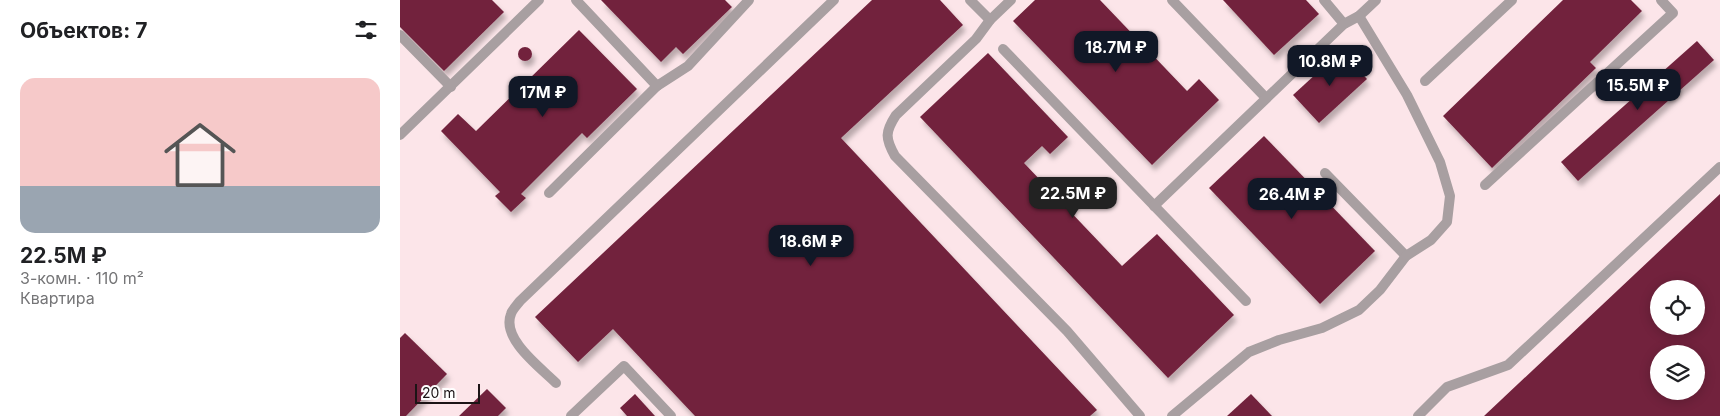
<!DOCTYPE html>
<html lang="ru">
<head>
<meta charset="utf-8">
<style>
	:root { --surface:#fff; --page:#f2f2f2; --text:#202124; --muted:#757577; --line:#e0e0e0; --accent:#111827 }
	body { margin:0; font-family:Inter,sans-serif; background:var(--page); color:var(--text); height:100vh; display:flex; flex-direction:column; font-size:19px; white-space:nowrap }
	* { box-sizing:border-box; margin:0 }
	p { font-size:16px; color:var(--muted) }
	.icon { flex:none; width:28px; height:28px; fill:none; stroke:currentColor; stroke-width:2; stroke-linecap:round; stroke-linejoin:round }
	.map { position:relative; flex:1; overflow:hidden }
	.details { display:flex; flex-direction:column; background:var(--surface); width:400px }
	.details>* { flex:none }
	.tools { position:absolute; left:1250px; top:280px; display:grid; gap:10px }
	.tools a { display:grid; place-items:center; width:55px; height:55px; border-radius:50%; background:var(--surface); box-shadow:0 2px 12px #0003; font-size:25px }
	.scale { position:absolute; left:15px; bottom:12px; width:65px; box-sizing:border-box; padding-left:5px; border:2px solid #1c1416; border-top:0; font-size:14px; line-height:18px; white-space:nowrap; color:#1c1416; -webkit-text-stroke:4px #fff; paint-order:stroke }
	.price { position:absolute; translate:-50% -42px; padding:0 11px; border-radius:10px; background:var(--accent); color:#fff; font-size:16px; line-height:32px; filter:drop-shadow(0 1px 2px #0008) }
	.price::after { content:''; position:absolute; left:50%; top:30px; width:15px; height:11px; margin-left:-8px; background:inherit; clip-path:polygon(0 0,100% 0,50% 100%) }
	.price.active { background:#222; color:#fff }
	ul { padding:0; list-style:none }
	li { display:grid; align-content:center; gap:10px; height:265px; padding:0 20px }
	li+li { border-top:1px solid var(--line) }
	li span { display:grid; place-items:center; height:155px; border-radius:15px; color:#555 }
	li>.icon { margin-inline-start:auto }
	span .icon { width:90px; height:90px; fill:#fffc; stroke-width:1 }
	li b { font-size:21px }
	h2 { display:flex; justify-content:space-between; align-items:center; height:60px; padding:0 20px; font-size:21px }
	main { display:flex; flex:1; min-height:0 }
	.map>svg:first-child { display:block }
	.building { fill:#72233d; fill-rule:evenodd; filter:url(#shadow) }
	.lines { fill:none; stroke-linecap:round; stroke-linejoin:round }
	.lane { stroke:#a89fa1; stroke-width:10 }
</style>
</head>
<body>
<main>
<section class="details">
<h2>Объектов: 7<svg class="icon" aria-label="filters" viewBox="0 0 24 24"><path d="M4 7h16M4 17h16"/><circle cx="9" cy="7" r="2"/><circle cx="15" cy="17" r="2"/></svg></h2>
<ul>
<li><span style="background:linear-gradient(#f6c9c9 70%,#9aa5b1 0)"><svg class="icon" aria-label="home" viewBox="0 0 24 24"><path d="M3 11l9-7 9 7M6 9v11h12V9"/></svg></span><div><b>22.5M ₽</b><p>3-комн. · 110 m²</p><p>Квартира</p></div></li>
</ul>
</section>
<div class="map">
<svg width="1320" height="416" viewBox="0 0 1320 416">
	<defs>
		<filter id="shadow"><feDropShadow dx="3" dy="5.5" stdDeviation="2.5" flood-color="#0004"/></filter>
	</defs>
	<rect width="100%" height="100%" fill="#fce5e9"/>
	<g class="building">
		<path d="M 0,0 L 92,0 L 104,12 L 44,71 L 0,27 Z"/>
		<path d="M 201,0 L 325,0 L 332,7 L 283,54 L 276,47 L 261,62 Z"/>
		<path d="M 472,0 L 540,0 L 563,25 L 441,138 L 697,410 L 690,416 L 295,416 L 213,329 L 178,362 L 135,317 Z"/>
		<path d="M 635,0 L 700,0 L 787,91 L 799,79 L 819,100 L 752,165 L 613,21 Z"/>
		<path d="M 823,0 L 906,0 L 919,14 L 874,55 Z"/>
		<path d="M 1163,0 L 1231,0 L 1242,11 L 1190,62 L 1196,68 L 1092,168 L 1043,116 Z"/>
		<path d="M 179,30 L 237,89 L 187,138 L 182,133 L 121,194 L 126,198 L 111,212 L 95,196 L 100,192 L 41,131 L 58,114 L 76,131 Z"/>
		<path d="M 1297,41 L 1314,60 L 1178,181 L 1161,162 Z"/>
		<circle cx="125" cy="54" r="7"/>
		<path d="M 941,51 L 967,79 L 919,123 L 893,95 Z"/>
		<path d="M 588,53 L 668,137 L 650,154 L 642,146 L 624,163 L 722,266 L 757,234 L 834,315 L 768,378 L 520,117 Z"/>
		<path d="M 864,136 L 975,251 L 920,304 L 809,188 Z"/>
		<path d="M 1320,194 L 1320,416 L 1084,416 ZM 1259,289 L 1296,289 L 1296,326 L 1259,326 ZM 1259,354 L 1296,354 L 1296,391 L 1259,391 Z"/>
		<path d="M 5,333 L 47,374 L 6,416 L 0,416 L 0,338 Z"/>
		<path d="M 87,389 L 106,408 L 98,416 L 59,416 Z"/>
		<path d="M 235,394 L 255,416 L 227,416 L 220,408 Z"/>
		<path d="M 851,394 L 872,416 L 827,416 Z"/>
	</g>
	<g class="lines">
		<g class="lane">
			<path d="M 176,0 L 257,86"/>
			<path d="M 570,0 L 590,20"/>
			<path d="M 611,0 L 590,20 L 576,39 L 496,115 C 485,132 485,138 495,156 L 667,331 L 740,416"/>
			<path d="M 772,0 L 866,98"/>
			<path d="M 924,0 L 944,24"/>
			<path d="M 0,35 L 51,87"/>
			<path d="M 603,49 L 846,301"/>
			<path d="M 1025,81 L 1112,0"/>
			<path d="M 0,135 L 139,0"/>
			<path d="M 925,173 L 1006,256"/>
			<path d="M 1085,185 L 1273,13 L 1261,0"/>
			<path d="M 149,193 L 257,86 L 288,66 L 349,0"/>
			<path d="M 754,206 L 944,24 L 959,16 L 976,0"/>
			<path d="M 156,383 C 141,368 101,339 111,314 C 112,310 117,305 120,301 L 434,0"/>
			<path d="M 171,416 L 224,366 L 271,416"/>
			<path d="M 772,416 L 849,352 L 879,340 L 922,328 L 959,310 L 980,290 L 1006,256 L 1031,240 L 1047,222 L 1050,196 L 1040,162 L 1007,95 L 959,16"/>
			<path d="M 1018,416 L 1047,387 L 1108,365 L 1320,167"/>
		</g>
	</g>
</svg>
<div class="tools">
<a><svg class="icon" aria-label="locate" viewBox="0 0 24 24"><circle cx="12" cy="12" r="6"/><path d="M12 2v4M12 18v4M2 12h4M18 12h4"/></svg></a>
<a><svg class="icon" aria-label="layers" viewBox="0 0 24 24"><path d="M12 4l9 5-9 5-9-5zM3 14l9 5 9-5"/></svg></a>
</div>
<div class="scale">20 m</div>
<b class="price" style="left:716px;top:73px">18.7M ₽</b>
<b class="price" style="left:930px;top:87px">10.8M ₽</b>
<b class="price" style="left:1238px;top:111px">15.5M ₽</b>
<b class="price" style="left:143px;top:118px">17M ₽</b>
<b class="price active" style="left:673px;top:219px">22.5M ₽</b>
<b class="price" style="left:892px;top:220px">26.4M ₽</b>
<b class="price" style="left:411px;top:267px">18.6M ₽</b>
</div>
</main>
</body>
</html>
